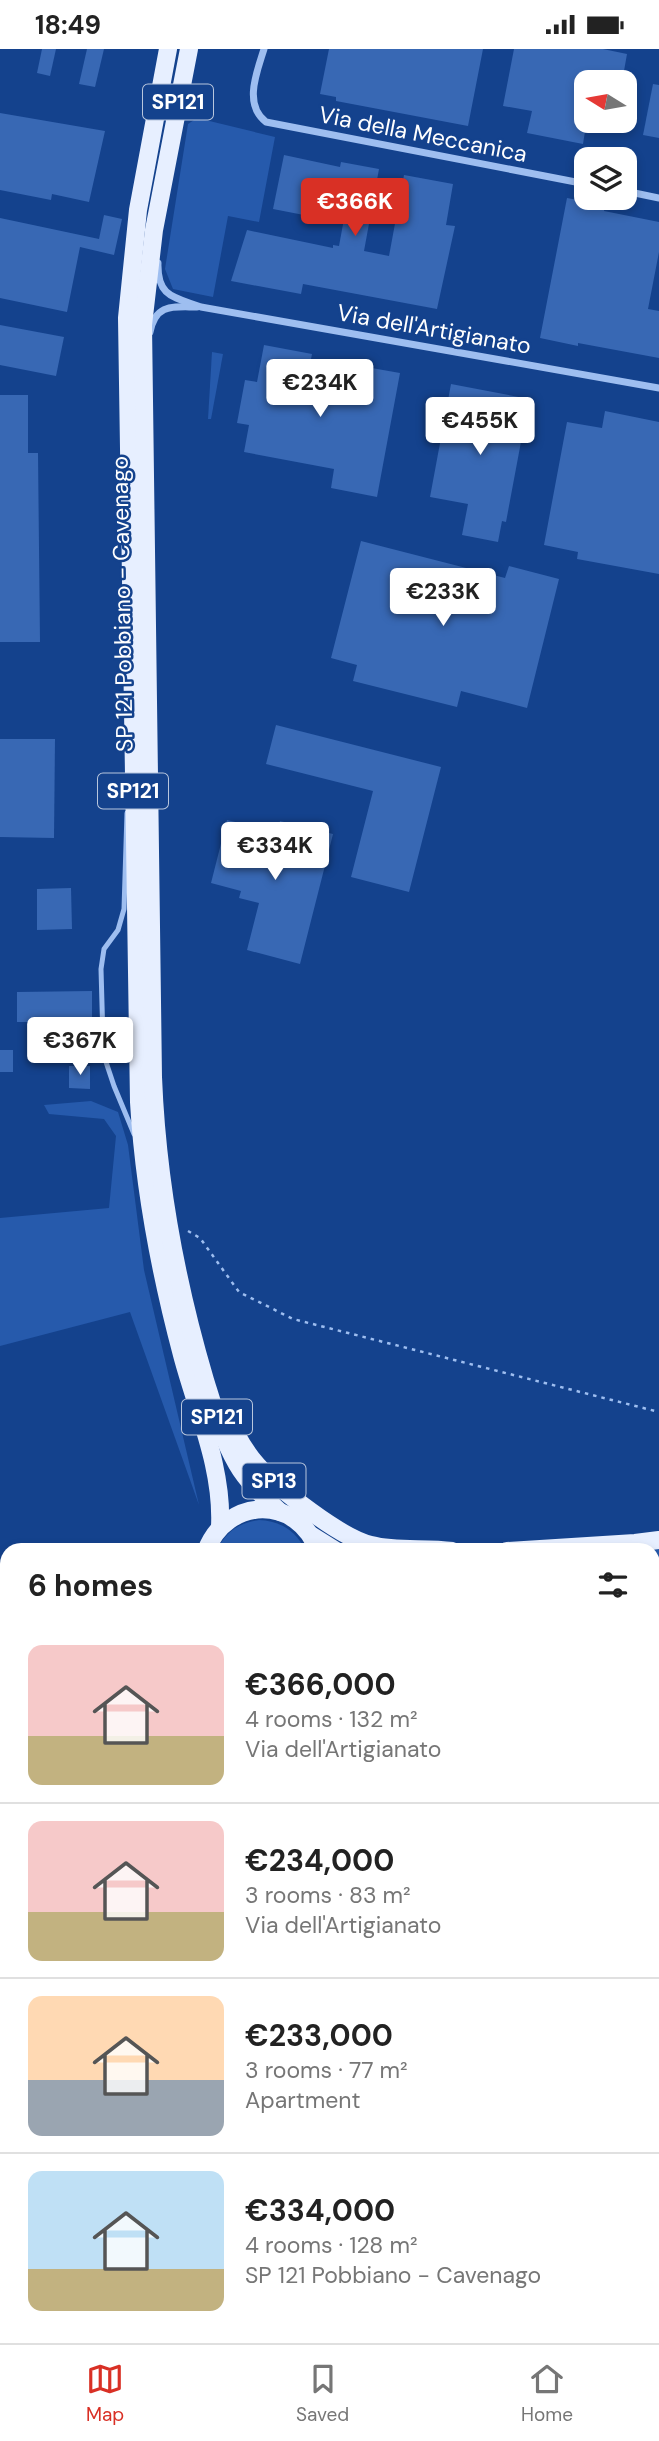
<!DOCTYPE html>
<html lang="en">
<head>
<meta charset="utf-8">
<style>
	:root { --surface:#fff; --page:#f2f2f2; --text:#222; --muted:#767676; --line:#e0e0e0; --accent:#d93025 }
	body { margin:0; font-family:"DM Sans",sans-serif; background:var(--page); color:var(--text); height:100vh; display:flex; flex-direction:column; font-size:26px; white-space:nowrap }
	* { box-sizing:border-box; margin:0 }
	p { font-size:23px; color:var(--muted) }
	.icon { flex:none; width:38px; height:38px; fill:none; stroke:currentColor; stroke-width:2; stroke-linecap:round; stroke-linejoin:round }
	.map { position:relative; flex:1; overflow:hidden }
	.panel { position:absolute; left:0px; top:1494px; width:660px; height:800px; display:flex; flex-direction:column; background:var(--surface); border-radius:21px 21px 0 0; box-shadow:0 4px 10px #0003 }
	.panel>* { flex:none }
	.needle { width:46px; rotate:281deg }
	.controls { position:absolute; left:574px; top:21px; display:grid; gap:14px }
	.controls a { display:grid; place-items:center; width:63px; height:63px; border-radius:14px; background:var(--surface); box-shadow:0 4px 10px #0003; font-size:35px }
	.price { position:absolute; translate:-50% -60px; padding:0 16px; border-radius:7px; background:#fff; color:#222; font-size:23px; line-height:46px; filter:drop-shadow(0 2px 4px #0008) }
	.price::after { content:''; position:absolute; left:50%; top:42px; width:21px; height:16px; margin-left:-10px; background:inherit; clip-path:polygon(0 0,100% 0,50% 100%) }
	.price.active { background:var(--accent); color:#fff }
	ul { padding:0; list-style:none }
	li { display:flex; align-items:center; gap:21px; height:175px; padding:0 28px }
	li+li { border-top:2px solid var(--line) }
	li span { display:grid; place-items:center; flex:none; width:196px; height:140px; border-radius:14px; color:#555 }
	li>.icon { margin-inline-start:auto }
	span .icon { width:84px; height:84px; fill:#fffc; stroke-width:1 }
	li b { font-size:30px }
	h2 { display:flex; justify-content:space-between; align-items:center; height:84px; padding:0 28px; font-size:30px }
	.status { display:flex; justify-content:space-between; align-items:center; height:49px; padding:0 35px; background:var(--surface); direction:ltr }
	.status svg { height:19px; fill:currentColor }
	.dock { display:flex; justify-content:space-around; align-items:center; height:98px; border-top:2px solid var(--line); background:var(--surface); font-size:19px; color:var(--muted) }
	.dock a { display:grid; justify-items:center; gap:4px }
	.dock .active { color:var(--accent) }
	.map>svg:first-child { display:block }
	.green { fill:#265aac }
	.building { fill:#3868b4 }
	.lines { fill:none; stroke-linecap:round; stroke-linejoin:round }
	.path { stroke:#9ebef0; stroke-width:2.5; stroke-dasharray:3.5 5; stroke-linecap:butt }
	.lane { stroke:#9ebef0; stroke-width:5 }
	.street { stroke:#9ebef0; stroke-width:7 }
	.primary { stroke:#e7efff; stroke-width:18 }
	.labels { text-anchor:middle; stroke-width:5; stroke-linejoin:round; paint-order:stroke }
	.shield { fill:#14428d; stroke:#b8c6dd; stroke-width:2 }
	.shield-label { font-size:21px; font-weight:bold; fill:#fff }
	.street-label { font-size:23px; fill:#fff; stroke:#14428d }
</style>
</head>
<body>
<div class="status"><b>18:49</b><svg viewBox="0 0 49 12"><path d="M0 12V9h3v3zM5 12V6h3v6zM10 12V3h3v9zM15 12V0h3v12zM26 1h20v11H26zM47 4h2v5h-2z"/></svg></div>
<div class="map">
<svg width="659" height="2294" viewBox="0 0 659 2294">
	<rect width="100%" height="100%" fill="#14428d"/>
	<g class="green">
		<path d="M 197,69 L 275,88 L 259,173 L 228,167 L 213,248 L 173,240 L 165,220 L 188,75 Z"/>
		<path d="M 212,303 L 223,305 L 211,370 L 208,370 Z"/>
		<path d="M 91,1052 L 118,1063 L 128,1096 L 144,1221 L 199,1456 L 130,1263 L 0,1297 L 0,1169 L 109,1159 L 116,1087 L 104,1070 L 49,1065 L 44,1056 Z"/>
		<path d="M 259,1471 C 279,1472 296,1481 305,1501 L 216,1502 C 226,1483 238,1474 259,1471 Z"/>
		<path d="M 659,1498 L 659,1623 L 653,1636 L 653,1502 L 617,1502 Z"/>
		<path d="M 172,2287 L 235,2287 L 228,2294 L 195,2294 Z"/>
	</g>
	<g class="building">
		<path d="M 42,0 L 56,0 L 50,27 L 37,24 Z"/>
		<path d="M 87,0 L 104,0 L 95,38 L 79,35 Z"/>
		<path d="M 329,0 L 483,0 L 468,77 L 336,52 L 336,48 L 320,45 Z"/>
		<path d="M 514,0 L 603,0 L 627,5 L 622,33 L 586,33 L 586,76 L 583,95 L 527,84 L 532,62 L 503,57 Z"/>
		<path d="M 653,35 L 659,36 L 659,89 L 643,86 Z"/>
		<path d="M 0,64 L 105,82 L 89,153 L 52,145 L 51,151 L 0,141 Z"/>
		<path d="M 284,106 L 340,118 L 341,113 L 379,120 L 364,202 L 389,207 L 404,126 L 453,135 L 446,176 L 455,177 L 437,260 L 303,235 L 301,245 L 231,232 L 247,181 L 333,199 L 333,196 L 339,197 L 348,148 L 314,142 L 309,167 L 273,160 Z"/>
		<path d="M 567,149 L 605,156 L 604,162 L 659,173 L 659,203 L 648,260 L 659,262 L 659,309 L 578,294 L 578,297 L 540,289 Z"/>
		<path d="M 104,166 L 122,170 L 114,206 L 80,198 L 67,263 L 0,249 L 0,169 L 99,190 Z"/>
		<path d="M 0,276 L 64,288 L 56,327 L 0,316 Z"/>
		<path d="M 264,296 L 312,305 L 307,330 L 362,341 L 366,318 L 400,324 L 377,448 L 331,439 L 334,420 L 244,403 L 249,376 L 237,374 L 245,331 L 257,333 Z"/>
		<path d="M 451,335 L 529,350 L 506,473 L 502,472 L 498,493 L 462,486 L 468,455 L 430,448 Z"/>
		<path d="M 0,346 L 28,346 L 28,404 L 38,404 L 40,593 L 0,593 Z"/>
		<path d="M 605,362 L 659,373 L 659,525 L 577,510 L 578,503 L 544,496 L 567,373 L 602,379 Z"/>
		<path d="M 361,492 L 505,529 L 509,517 L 559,530 L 527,659 L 461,642 L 457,658 L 353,632 L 357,616 L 331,609 Z"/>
		<path d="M 276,676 L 441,718 L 409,843 L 351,828 L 373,742 L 266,715 Z"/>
		<path d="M 0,690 L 55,690 L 54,789 L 0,788 Z"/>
		<path d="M 227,771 L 277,783 L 280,772 L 333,785 L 300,915 L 247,901 L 259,854 L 239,849 L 241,842 L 211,834 Z"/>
		<path d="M 71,839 L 72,880 L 37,881 L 37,840 Z"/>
		<path d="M 92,942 L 92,986 L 29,987 L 29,973 L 17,973 L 17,943 Z"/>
		<rect x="0" y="1001" width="13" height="22"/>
		<path d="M 69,1017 L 90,1017 L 90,1040 L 69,1039 Z"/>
	</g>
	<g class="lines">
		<g class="path">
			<path d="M 188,1182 L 200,1189 L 239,1243 L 293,1270 L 659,1363"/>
			<path d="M 17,2287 L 61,2294"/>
		</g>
		<path class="lane" d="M 127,764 L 124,860 L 118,881 L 104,900 L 101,920 L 103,990 L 106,1013 L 114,1037 L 134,1085"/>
		<g class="street">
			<path d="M 264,0 C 257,23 243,55 266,73 L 586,135"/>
			<path d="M 625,142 L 659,149"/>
			<path d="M 158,214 C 157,248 174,248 201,258 L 659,339"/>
			<path d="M 150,283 C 156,254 173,258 197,258"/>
		</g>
		<g class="primary">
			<path d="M 168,0 L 138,161 L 127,269 L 139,1053 C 144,1139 160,1223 182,1306 C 197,1363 223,1418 220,1478"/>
			<path d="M 189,0 L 154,181 L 143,276 L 153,1028 C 157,1130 176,1233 205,1331 C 214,1360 222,1389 237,1415 C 248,1434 264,1448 280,1463"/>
			<path d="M 224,1360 C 232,1379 243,1400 257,1416 C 278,1440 341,1489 371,1496 C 397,1503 426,1498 452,1502"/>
			<path d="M 312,1487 L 336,1502"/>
			<path d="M 206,1502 C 227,1447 298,1446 318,1502"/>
			<path d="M 507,1502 L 635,1494 L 659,1491"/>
			<path d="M 653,1619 L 659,1610"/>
			<path d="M 653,1645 L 659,1634"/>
			<path d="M 0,2225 L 7,2225"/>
			<path d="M 0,2242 L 7,2242"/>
			<path d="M 0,2272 L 7,2273"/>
			<path d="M 116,2287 L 146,2294"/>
			<path d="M 555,2287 L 558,2294"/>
			<path d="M 526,2294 L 527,2287"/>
		</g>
	</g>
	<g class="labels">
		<g class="shield">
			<rect x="143" y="35.5" width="70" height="35" rx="5"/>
			<rect x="98" y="724.5" width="70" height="35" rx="5"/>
			<rect x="182" y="1350.5" width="70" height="35" rx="5"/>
			<rect x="242.5" y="1414.5" width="63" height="35" rx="5"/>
		</g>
		<g class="shield-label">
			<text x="178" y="60">SP121</text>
			<text x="133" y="749">SP121</text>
			<text x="217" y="1375">SP121</text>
			<text x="274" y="1439">SP13</text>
		</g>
		<g class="street-label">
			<text transform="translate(423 85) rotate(11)" y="8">Via della Meccanica</text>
			<text transform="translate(434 280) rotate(10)" y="8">Via dell'Artigianato</text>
			<text transform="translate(122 555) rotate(-91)" y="8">SP 121 Pobbiano - Cavenago</text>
		</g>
	</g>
</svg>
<div class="controls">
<a><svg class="needle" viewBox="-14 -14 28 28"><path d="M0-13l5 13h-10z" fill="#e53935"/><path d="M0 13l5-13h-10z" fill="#767676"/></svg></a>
<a><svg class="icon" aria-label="layers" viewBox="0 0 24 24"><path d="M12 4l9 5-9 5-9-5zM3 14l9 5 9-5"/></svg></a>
</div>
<b class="price active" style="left:355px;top:189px">€366K</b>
<b class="price" style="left:320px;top:370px">€234K</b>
<b class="price" style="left:480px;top:408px">€455K</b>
<b class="price" style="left:443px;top:579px">€233K</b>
<b class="price" style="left:275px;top:833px">€334K</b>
<b class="price" style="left:80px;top:1028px">€367K</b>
<section class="panel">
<h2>6 homes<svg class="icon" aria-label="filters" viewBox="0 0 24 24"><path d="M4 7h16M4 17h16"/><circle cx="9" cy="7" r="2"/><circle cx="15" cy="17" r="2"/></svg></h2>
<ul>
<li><span style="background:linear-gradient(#f6c9c9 65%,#c2b280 0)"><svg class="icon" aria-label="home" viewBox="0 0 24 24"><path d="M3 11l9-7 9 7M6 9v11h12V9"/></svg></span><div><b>€366,000</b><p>4 rooms · 132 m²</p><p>Via dell'Artigianato</p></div></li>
<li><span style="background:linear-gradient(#f6c9c9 65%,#c2b280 0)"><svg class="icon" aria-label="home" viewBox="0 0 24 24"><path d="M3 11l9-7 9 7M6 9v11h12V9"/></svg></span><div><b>€234,000</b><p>3 rooms · 83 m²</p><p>Via dell'Artigianato</p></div></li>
<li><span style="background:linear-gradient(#ffd9b3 60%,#9aa5b1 0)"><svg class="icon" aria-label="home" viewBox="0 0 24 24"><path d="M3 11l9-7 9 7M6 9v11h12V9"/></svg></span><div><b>€233,000</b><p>3 rooms · 77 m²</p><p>Apartment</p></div></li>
<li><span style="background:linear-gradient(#bfe0f5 70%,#c2b280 0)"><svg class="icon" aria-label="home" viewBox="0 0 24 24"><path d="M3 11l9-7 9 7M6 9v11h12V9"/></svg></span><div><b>€334,000</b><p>4 rooms · 128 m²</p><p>SP 121 Pobbiano - Cavenago</p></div></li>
</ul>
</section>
</div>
<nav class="dock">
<a class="active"><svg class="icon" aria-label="map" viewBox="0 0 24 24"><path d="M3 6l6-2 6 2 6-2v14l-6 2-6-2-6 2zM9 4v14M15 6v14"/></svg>Map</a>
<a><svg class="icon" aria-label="saved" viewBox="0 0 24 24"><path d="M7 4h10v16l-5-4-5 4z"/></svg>Saved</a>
<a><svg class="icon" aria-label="home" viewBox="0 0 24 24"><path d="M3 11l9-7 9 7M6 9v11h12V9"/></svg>Home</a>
</nav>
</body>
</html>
